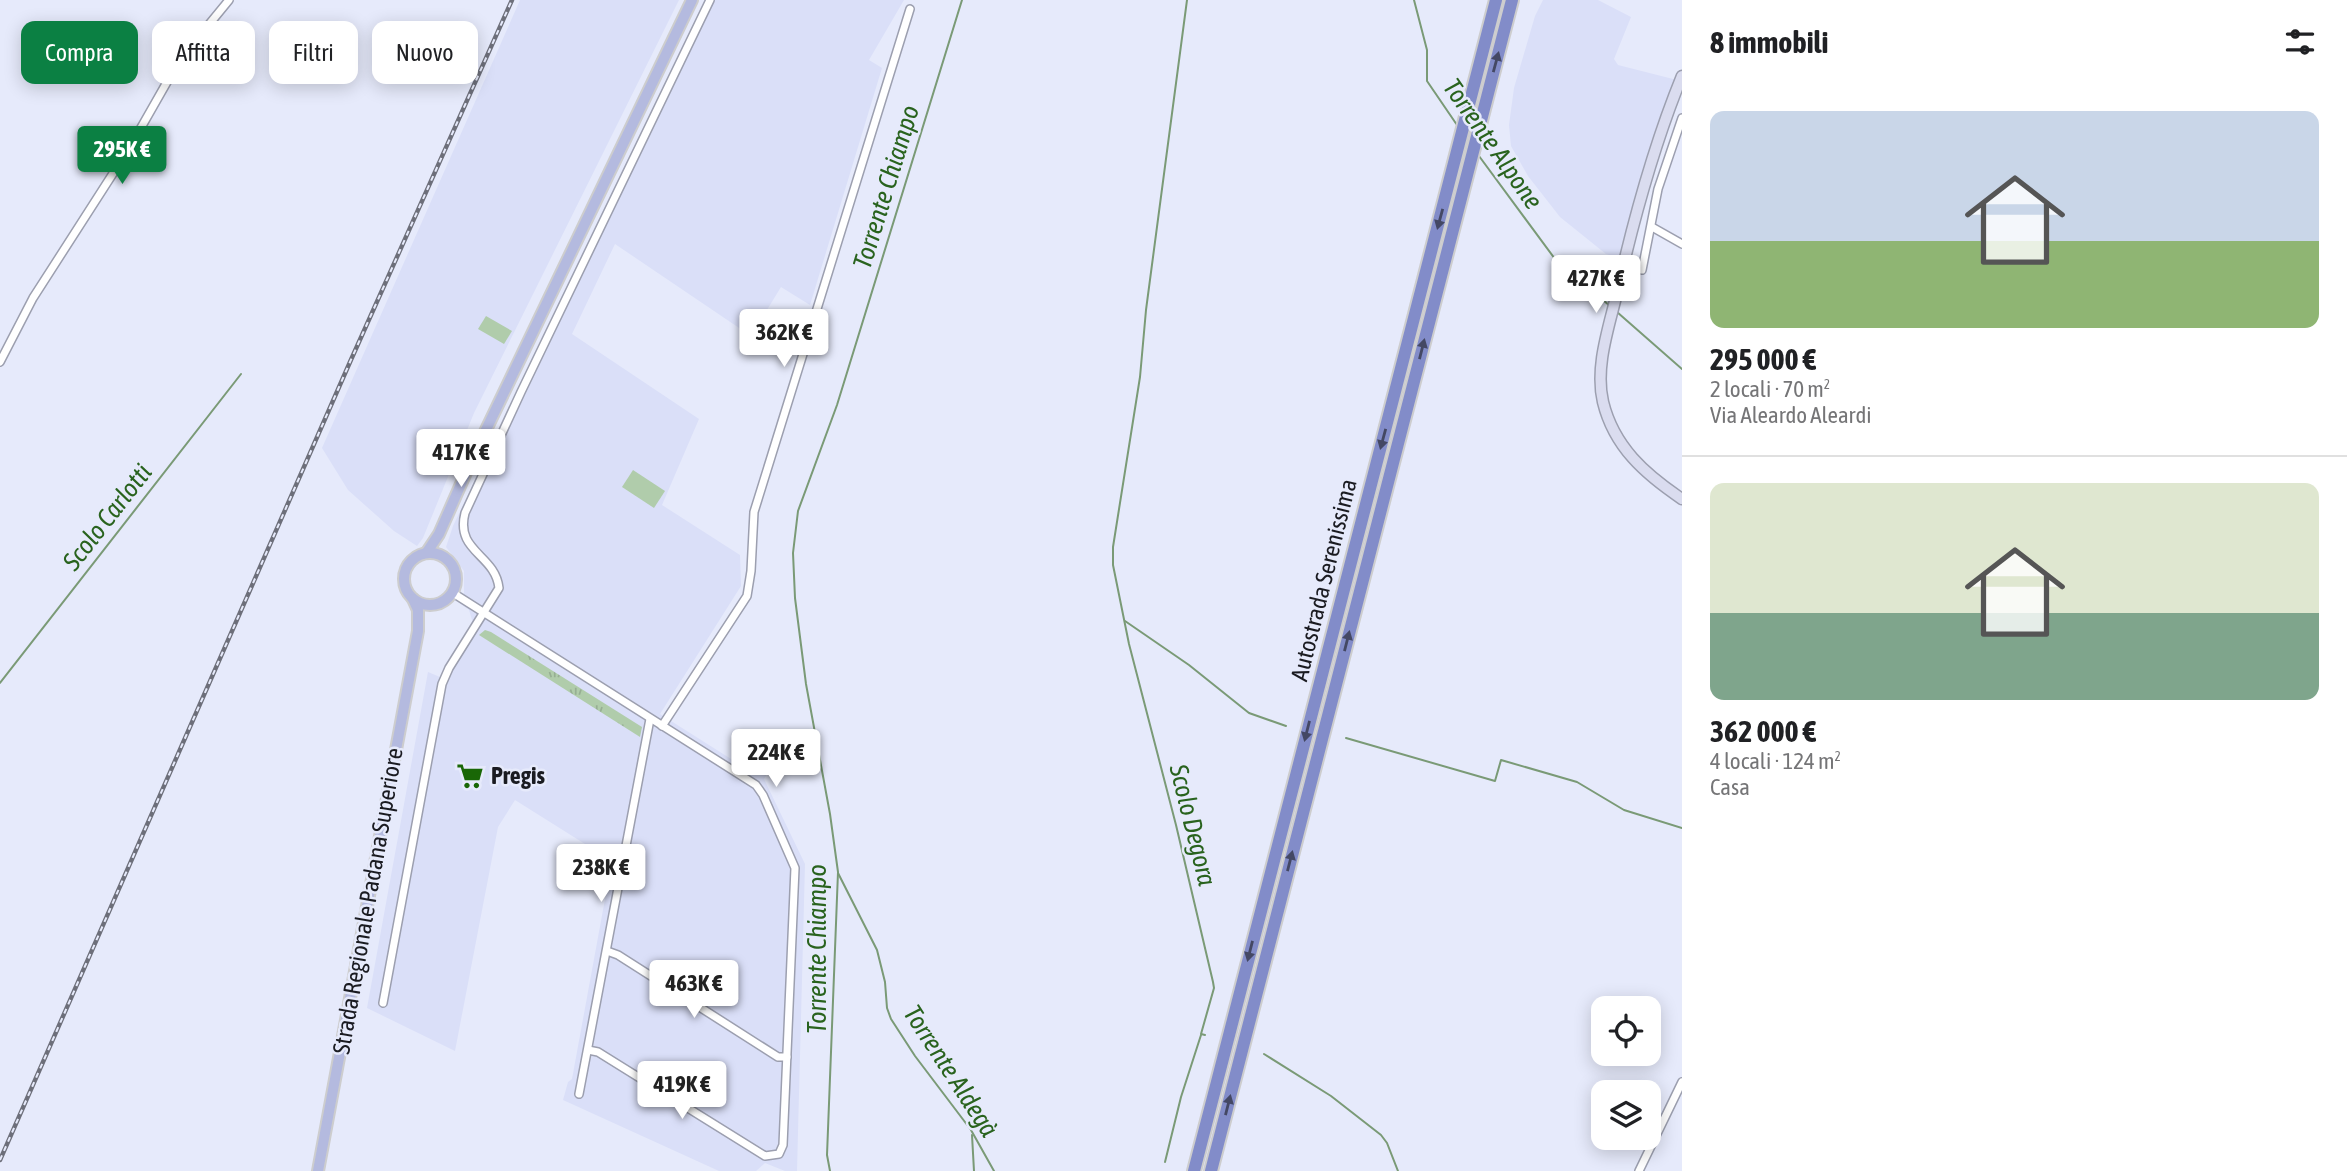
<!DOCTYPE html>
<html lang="it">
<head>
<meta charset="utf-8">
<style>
	:root { --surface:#fff; --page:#f6f6f6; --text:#202124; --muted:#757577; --line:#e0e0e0; --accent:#0b8043 }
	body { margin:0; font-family:"Asap Condensed",sans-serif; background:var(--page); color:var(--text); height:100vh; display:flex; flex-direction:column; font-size:26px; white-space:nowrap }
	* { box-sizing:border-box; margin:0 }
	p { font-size:23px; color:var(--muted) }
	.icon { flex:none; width:38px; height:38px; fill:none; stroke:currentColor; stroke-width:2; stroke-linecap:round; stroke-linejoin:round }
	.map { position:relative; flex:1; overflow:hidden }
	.panel { display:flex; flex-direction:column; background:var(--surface); width:665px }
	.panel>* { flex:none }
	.hud { position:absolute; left:21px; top:21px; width:665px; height:63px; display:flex; gap:14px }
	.fabs { position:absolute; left:1591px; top:996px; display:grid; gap:14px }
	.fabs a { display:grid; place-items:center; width:70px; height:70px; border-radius:14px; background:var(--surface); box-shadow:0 4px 18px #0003; font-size:35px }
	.price { position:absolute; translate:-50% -60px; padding:0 16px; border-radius:7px; background:#fff; color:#222; font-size:23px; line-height:46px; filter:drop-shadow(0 2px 4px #0008) }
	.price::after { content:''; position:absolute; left:50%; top:42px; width:21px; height:16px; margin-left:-10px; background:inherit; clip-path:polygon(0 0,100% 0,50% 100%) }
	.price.active { background:var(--accent); color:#fff }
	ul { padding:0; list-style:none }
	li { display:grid; align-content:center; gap:14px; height:371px; padding:0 28px }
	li+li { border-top:2px solid var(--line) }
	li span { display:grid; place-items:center; height:217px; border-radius:14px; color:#555 }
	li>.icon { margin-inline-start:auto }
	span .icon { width:126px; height:126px; fill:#fffc; stroke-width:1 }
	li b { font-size:30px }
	h2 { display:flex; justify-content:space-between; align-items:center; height:84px; padding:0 28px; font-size:30px }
	.pill { padding:0 24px; border-radius:14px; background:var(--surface); box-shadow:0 4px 18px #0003; font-size:24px; line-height:63px }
	.pill.active { background:var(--accent); color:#fff }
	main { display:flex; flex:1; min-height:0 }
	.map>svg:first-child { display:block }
	.built { fill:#dadff8 }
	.grass { fill:url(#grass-tufts) }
	.pitch { fill:#b0ccab }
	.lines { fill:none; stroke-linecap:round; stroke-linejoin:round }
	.stream { stroke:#7a9a76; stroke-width:2 }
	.street-casing { stroke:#9c9faf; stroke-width:10 }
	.secondary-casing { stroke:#9c9faf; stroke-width:13 }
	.primary-casing { stroke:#cdcdce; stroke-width:14 }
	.highway-casing { stroke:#cdcdce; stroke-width:16 }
	.street { stroke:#fff; stroke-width:7 }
	.secondary { stroke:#dadcef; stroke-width:10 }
	.primary { stroke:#b4badf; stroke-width:10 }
	.highway { stroke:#828cc9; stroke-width:12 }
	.rail-casing { stroke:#6d6f7a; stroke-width:4.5 }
	.rail { stroke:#e6eafb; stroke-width:2; stroke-dasharray:5; stroke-linecap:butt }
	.oneway { fill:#444864 }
	.labels { text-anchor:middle; stroke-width:5; stroke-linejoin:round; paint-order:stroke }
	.street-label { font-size:24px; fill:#1a1b21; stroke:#e6eafb }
	.poi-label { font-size:24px; font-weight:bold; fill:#1a1b21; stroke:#e6eafb; text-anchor:start }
	.water-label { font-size:26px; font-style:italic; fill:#29631e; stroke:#e6eafb }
</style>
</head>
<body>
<main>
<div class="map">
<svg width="1682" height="1171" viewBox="0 0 1682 1171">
	<defs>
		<pattern id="grass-tufts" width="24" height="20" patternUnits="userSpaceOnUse" patternTransform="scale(1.75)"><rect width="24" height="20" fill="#b0ccab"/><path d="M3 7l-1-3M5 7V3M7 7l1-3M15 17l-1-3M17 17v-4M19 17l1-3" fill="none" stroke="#97af93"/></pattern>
	</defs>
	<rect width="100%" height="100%" fill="#e6eafb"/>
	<g class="built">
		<path d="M 520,0 L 679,0 L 474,413 L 423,538 L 417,546 L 394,531 L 348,490 L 322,448 Z"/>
		<path d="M 705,0 L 904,0 L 869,60 L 882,68 L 810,305 L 781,287 L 751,336 L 615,244 L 572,334 L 699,419 L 662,505 L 740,555 L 741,586 L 660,714 L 739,764 L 751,744 L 760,750 L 766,742 L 780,752 L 764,779 L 805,864 L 797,1171 L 785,1171 L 765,1163 L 756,1171 L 719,1171 L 563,1100 L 568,1082 L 572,1079 L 612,861 L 515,800 L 498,827 L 455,1051 L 367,1008 L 428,672 L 440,677 L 473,623 L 469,610 L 458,602 L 464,593 L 464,571 L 446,547 L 453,526 Z"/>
		<path d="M 1543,0 L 1598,0 L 1631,17 L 1614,59 L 1618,65 L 1677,80 L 1625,260 L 1606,254 L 1560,217 L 1528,176 L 1511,146 L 1509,125 L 1514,88 L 1535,16 Z"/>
	</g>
	<path class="grass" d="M 485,630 L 491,632 L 642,727 L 640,737 L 479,635 Z"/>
	<g class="pitch">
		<path d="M 486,316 L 512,331 L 504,344 L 478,329 Z"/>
		<path d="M 633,470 L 665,491 L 654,508 L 622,487 Z"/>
	</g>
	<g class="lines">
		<g class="stream">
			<path d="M 1187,0 L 1146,310 L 1140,377 L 1113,547 L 1113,565 L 1129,644 L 1176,825 L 1213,982 L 1214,988 L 1201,1034 L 1205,1035"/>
			<path d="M 1414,0 L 1427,50 L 1427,81 L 1457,125"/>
			<path d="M 1479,156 L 1555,259 L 1610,306"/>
			<path d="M 1617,312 L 1682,369"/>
			<path d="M 1125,621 L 1189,665 L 1249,713 L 1286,726"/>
			<path d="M 0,683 L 241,374"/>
			<path d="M 1346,738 L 1495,781 L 1501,760 L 1577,782 L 1624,810 L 1682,828"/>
			<path d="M 838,873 L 877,950 L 885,982 L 887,1008 L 891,1019 L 915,1056 L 971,1130 L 994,1171"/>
			<path d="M 1264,1054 L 1331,1096 L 1381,1135 L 1387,1143 L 1398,1171"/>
			<path d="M 972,1135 L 974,1171"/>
			<path d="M 1165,1162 L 1181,1097 L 1201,1035"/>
			<path d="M 830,1171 L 827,1155 L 838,872 L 830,814 L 806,684 L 795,598 L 793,553 L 798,511 L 837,405 L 962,0"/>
		</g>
		<g class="street-casing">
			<g id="street">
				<path d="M 1652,227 L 1682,244"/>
				<path d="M 1642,270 L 1658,189 L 1682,118"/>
				<path d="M 0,362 L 33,298 L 130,147 L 179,61 L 229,0"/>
				<path d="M 453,593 L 756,785 L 763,795 L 795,868 L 783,1145 L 779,1154 L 765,1156 L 598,1052 L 588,1050"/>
				<path d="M 662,726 L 747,596 L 751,571 L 754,512 L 910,9"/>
				<path d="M 607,951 L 618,955 L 778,1057 L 787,1057"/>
				<path d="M 383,1003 L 442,684 L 449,668 L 499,588 C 495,554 455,552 465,513 L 521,392 L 710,0"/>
				<path d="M 579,1094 L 650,719"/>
				<path d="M 1639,1171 L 1682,1082"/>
			</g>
		</g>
		<g class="secondary-casing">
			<path id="secondary" d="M 1682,76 C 1653,147 1633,221 1616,297 C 1608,330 1595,368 1603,402 C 1614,447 1645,474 1682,499"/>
		</g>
		<g class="primary-casing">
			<g id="primary">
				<path d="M 427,552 L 439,534 L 472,459 L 692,0"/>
				<circle cx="430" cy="579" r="26"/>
				<path d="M 318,1171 L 418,631 L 418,610 L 413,599"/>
			</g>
		</g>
		<g class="highway-casing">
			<g id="highway">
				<path d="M 1194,1171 L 1496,0"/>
				<path d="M 1211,1171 L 1512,0"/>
			</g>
		</g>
		<use href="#street" class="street"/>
		<use href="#secondary" class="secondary"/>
		<use href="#primary" class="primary"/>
		<use href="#highway" class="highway"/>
		<g class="rail-casing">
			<path id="rail" d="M 0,1160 L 350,362 L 512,0"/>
		</g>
		<use href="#rail" class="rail"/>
	</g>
	<defs><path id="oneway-solid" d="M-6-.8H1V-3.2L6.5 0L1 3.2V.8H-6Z" transform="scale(1.75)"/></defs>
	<g class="oneway">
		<use href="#oneway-solid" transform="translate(1496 62) rotate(-75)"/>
		<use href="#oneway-solid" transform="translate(1440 219) rotate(105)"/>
		<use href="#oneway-solid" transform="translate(1422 349) rotate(-76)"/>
		<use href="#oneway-solid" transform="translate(1383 439) rotate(105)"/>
		<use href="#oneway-solid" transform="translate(1347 641) rotate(-76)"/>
		<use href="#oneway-solid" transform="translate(1307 731) rotate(104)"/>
		<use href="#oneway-solid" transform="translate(1290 861) rotate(-76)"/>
		<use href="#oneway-solid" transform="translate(1250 951) rotate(104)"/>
		<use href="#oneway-solid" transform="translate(1228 1105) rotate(-76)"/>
	</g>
	<defs>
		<g id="supermarket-bare" transform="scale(2.1)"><path d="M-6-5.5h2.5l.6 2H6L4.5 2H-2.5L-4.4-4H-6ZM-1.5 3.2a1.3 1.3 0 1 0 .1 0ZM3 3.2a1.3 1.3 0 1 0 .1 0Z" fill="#196706" stroke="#e6eafb" stroke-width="2.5" paint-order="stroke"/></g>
	</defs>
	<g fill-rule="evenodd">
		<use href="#supermarket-bare" x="470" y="776"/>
	</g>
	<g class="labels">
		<g class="street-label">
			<text transform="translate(1324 580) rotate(-76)" y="8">Autostrada Serenissima</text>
			<text transform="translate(368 901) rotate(-80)" y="8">Strada Regionale Padana Superiore</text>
		</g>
		<g class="poi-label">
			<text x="491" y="784">Pregis</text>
		</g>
		<g class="water-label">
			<text transform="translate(1493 144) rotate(55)" y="9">Torrente Alpone</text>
			<text transform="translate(886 187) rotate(-73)" y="9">Torrente Chiampo</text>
			<text transform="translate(107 517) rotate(-52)" y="9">Scolo Carlotti</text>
			<text transform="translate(1193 825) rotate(76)" y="9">Scolo Degora</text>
			<text transform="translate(817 949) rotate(-90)" y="9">Torrente Chiampo</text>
			<text transform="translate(951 1071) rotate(57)" y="9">Torrente Aldegà</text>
		</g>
	</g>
</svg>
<div class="fabs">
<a><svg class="icon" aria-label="locate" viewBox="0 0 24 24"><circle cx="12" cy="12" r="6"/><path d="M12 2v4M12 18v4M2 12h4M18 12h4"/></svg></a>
<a><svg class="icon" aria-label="layers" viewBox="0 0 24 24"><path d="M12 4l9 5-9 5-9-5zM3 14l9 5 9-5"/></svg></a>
</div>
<b class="price active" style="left:122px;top:186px">295K €</b>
<b class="price" style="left:1596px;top:315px">427K €</b>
<b class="price" style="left:784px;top:369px">362K €</b>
<b class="price" style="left:461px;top:489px">417K €</b>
<b class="price" style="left:776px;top:789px">224K €</b>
<b class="price" style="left:601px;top:904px">238K €</b>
<b class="price" style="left:694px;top:1020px">463K €</b>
<b class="price" style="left:682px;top:1121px">419K €</b>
<div class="hud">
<a class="pill active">Compra</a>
<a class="pill">Affitta</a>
<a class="pill">Filtri</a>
<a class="pill">Nuovo</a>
</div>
</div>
<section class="panel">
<h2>8 immobili<svg class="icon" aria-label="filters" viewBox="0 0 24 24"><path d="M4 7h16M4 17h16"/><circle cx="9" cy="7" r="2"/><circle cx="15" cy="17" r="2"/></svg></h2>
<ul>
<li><span style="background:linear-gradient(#c9d6e8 60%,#8fb573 0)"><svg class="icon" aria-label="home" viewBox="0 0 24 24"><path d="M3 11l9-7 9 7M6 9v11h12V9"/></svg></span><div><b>295 000 €</b><p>2 locali · 70 m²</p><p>Via Aleardo Aleardi</p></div></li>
<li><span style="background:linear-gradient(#dfe7d0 60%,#7fa58c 0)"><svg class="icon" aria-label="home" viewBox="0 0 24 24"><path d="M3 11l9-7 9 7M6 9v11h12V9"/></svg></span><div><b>362 000 €</b><p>4 locali · 124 m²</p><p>Casa</p></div></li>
</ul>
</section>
</main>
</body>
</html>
